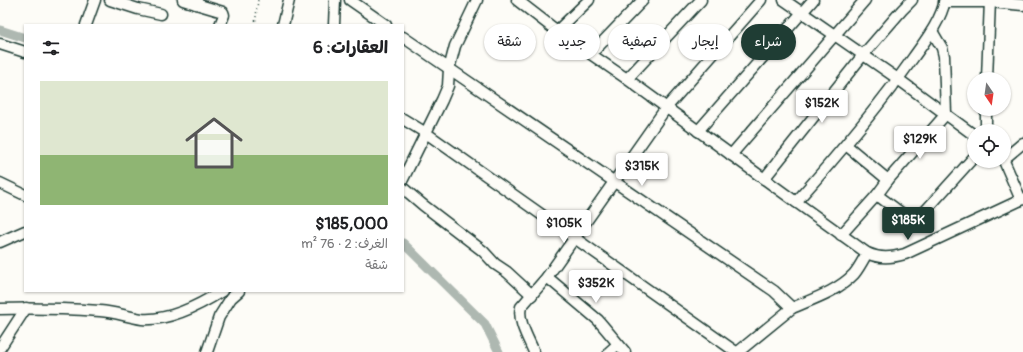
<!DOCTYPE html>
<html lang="ar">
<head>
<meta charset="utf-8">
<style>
	:root { --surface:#fff; --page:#f6f6f6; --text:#202124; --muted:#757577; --accent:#1f3d34 }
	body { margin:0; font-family:Pangolin,"Playpen Sans Arabic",sans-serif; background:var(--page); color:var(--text); direction:rtl; height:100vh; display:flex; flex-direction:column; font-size:15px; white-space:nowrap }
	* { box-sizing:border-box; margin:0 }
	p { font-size:13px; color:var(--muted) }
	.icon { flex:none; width:22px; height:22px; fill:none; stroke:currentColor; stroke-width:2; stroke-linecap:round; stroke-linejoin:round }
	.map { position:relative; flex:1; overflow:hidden; direction:ltr }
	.drawer { position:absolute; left:24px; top:24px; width:380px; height:268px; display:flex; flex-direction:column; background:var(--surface); border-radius:0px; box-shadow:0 1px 3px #0004; direction:rtl }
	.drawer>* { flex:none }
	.banner { position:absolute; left:416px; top:24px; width:380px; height:36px; direction:rtl; display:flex; gap:8px }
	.needle { width:26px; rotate:167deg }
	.fabs { position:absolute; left:967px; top:72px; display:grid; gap:8px }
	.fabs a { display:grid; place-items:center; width:44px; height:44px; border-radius:50%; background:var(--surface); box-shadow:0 1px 3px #0004; font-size:20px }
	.price { position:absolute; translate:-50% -34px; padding:0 9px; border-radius:4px; background:#fff; color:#222; font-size:13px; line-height:26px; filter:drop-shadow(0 1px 2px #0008) }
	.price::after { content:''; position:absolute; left:50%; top:24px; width:12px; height:9px; margin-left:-6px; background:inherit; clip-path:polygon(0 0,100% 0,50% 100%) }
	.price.selected { background:var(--accent); color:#fff }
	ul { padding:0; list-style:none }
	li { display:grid; align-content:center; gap:8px; height:212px; padding:0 16px }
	li span { display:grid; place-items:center; height:124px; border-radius:0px; color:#555 }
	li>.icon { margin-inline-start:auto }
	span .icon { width:72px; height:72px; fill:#fffc; stroke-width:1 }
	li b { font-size:17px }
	h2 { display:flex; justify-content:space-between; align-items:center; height:48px; padding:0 16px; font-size:17px }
	.chip { padding:0 14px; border-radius:18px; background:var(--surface); box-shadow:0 1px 3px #0004; font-size:14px; line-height:36px }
	.chip.selected { background:var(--accent); color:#fff }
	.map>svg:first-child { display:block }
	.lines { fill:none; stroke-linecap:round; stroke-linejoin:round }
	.canal { stroke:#aeb8b1; stroke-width:9 }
	.minor-casing { stroke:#1f3d34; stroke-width:13 }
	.path { stroke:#1f3d34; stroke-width:1.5; stroke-dasharray:1 3; stroke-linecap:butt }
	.minor { stroke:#fdfcf7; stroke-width:10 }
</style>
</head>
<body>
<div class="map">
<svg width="1023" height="352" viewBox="0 0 1023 352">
	<rect width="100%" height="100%" fill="#fdfcf7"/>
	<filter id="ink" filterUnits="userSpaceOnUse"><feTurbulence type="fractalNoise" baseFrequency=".025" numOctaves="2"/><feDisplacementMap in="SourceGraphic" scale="8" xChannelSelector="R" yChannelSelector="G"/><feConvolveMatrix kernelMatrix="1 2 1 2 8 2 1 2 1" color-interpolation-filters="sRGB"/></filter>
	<g filter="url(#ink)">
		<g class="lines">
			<g class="canal">
				<path d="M 0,30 L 25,38"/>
				<path d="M 403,243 L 485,324 L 499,352"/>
			</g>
			<g class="minor-casing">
				<g id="minor">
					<path d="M 110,0 L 138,9 L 161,14"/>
					<path d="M 183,0 L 196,4 L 197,0"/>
					<path d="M 350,0 L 386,25"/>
					<path d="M 517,0 L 557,31 L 627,79 L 796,202 C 837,156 877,109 913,58 C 925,41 941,21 945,0"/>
					<path d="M 784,0 L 898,79 L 974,135"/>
					<path d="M 944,2 L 990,2 L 1023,5"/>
					<path d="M 196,4 L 223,12 L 224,15 L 220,25"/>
					<path d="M 86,25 L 95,0"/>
					<path d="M 283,25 L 289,0"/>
					<path d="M 334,25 L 335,0"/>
					<path d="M 557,31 L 589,0"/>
					<path d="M 403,37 L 774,291 L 792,308 L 738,352"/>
					<path d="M 0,44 L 25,52"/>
					<path d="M 591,54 L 643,0"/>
					<path d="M 627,79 L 701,0"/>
					<path d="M 987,79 L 990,0"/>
					<path d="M 403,119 L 426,133 L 736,352"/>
					<path d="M 698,131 L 813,0"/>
					<path d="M 986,131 L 986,109"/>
					<path d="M 846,145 L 888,180"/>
					<path d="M 731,155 L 865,0"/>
					<path d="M 1004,159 L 1023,143"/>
					<path d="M 1004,161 L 1021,200"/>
					<path d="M 403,179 L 442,100 L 448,86 L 449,69 L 455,46 L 477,0"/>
					<path d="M 764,179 L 863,55 L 902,10 L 912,0"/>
					<path d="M 0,183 L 25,195"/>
					<path d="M 403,188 L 423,205 L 483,251 L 495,264 L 507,272 L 532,295"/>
					<path d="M 877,195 L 888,180 L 946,114 L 944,56 L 942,48 L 932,31"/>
					<path d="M 796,202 L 867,253 C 880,259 891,258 905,254 L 1023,199"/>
					<path d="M 841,235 L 877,195 L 908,218 L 913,220 L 918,219 L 974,157"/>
					<path d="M 0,242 L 25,231"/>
					<path d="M 547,277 L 598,320 L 625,352"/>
					<path d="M 792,308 C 813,299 838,291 854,274 C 859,268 863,260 867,253"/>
					<path d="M 0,309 C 33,308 67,309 100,311 C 115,312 128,317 142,319 C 170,321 200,305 222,291"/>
					<path d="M 0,348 L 26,308"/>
					<path d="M 207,352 L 219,317 L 231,298 L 239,291"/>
					<path d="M 534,352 C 529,340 517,320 521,307 L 547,277 L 666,108 L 761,0"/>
					<path d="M 609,352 L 618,344"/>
				</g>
			</g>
			<path class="path" d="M 255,25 L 258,0"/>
			<use href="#minor" class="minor"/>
		</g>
	</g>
</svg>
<div class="fabs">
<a><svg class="needle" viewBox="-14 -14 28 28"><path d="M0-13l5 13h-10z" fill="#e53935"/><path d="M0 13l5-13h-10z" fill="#757577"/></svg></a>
<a><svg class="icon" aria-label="locate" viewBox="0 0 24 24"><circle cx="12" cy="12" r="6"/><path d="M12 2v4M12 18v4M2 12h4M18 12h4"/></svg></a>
</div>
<b class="price" style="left:822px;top:124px">$152K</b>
<b class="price" style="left:920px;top:160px">$129K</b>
<b class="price" style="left:642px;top:187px">$315K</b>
<b class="price selected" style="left:908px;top:241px">$185K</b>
<b class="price" style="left:564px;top:244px">$105K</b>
<b class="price" style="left:596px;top:304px">$352K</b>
<div class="banner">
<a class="chip selected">شراء</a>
<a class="chip">إيجار</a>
<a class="chip">تصفية</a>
<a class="chip">جديد</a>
<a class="chip">شقة</a>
</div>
<section class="drawer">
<h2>العقارات: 6<svg class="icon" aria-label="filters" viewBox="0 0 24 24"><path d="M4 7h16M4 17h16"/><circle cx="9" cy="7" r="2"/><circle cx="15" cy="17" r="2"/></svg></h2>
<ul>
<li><span style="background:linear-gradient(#dfe7d0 60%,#8fb573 0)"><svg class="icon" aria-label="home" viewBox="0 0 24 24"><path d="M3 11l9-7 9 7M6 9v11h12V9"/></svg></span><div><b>$185,000</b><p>الغرف: 2 · 76 m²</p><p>شقة</p></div></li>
</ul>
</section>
</div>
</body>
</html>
